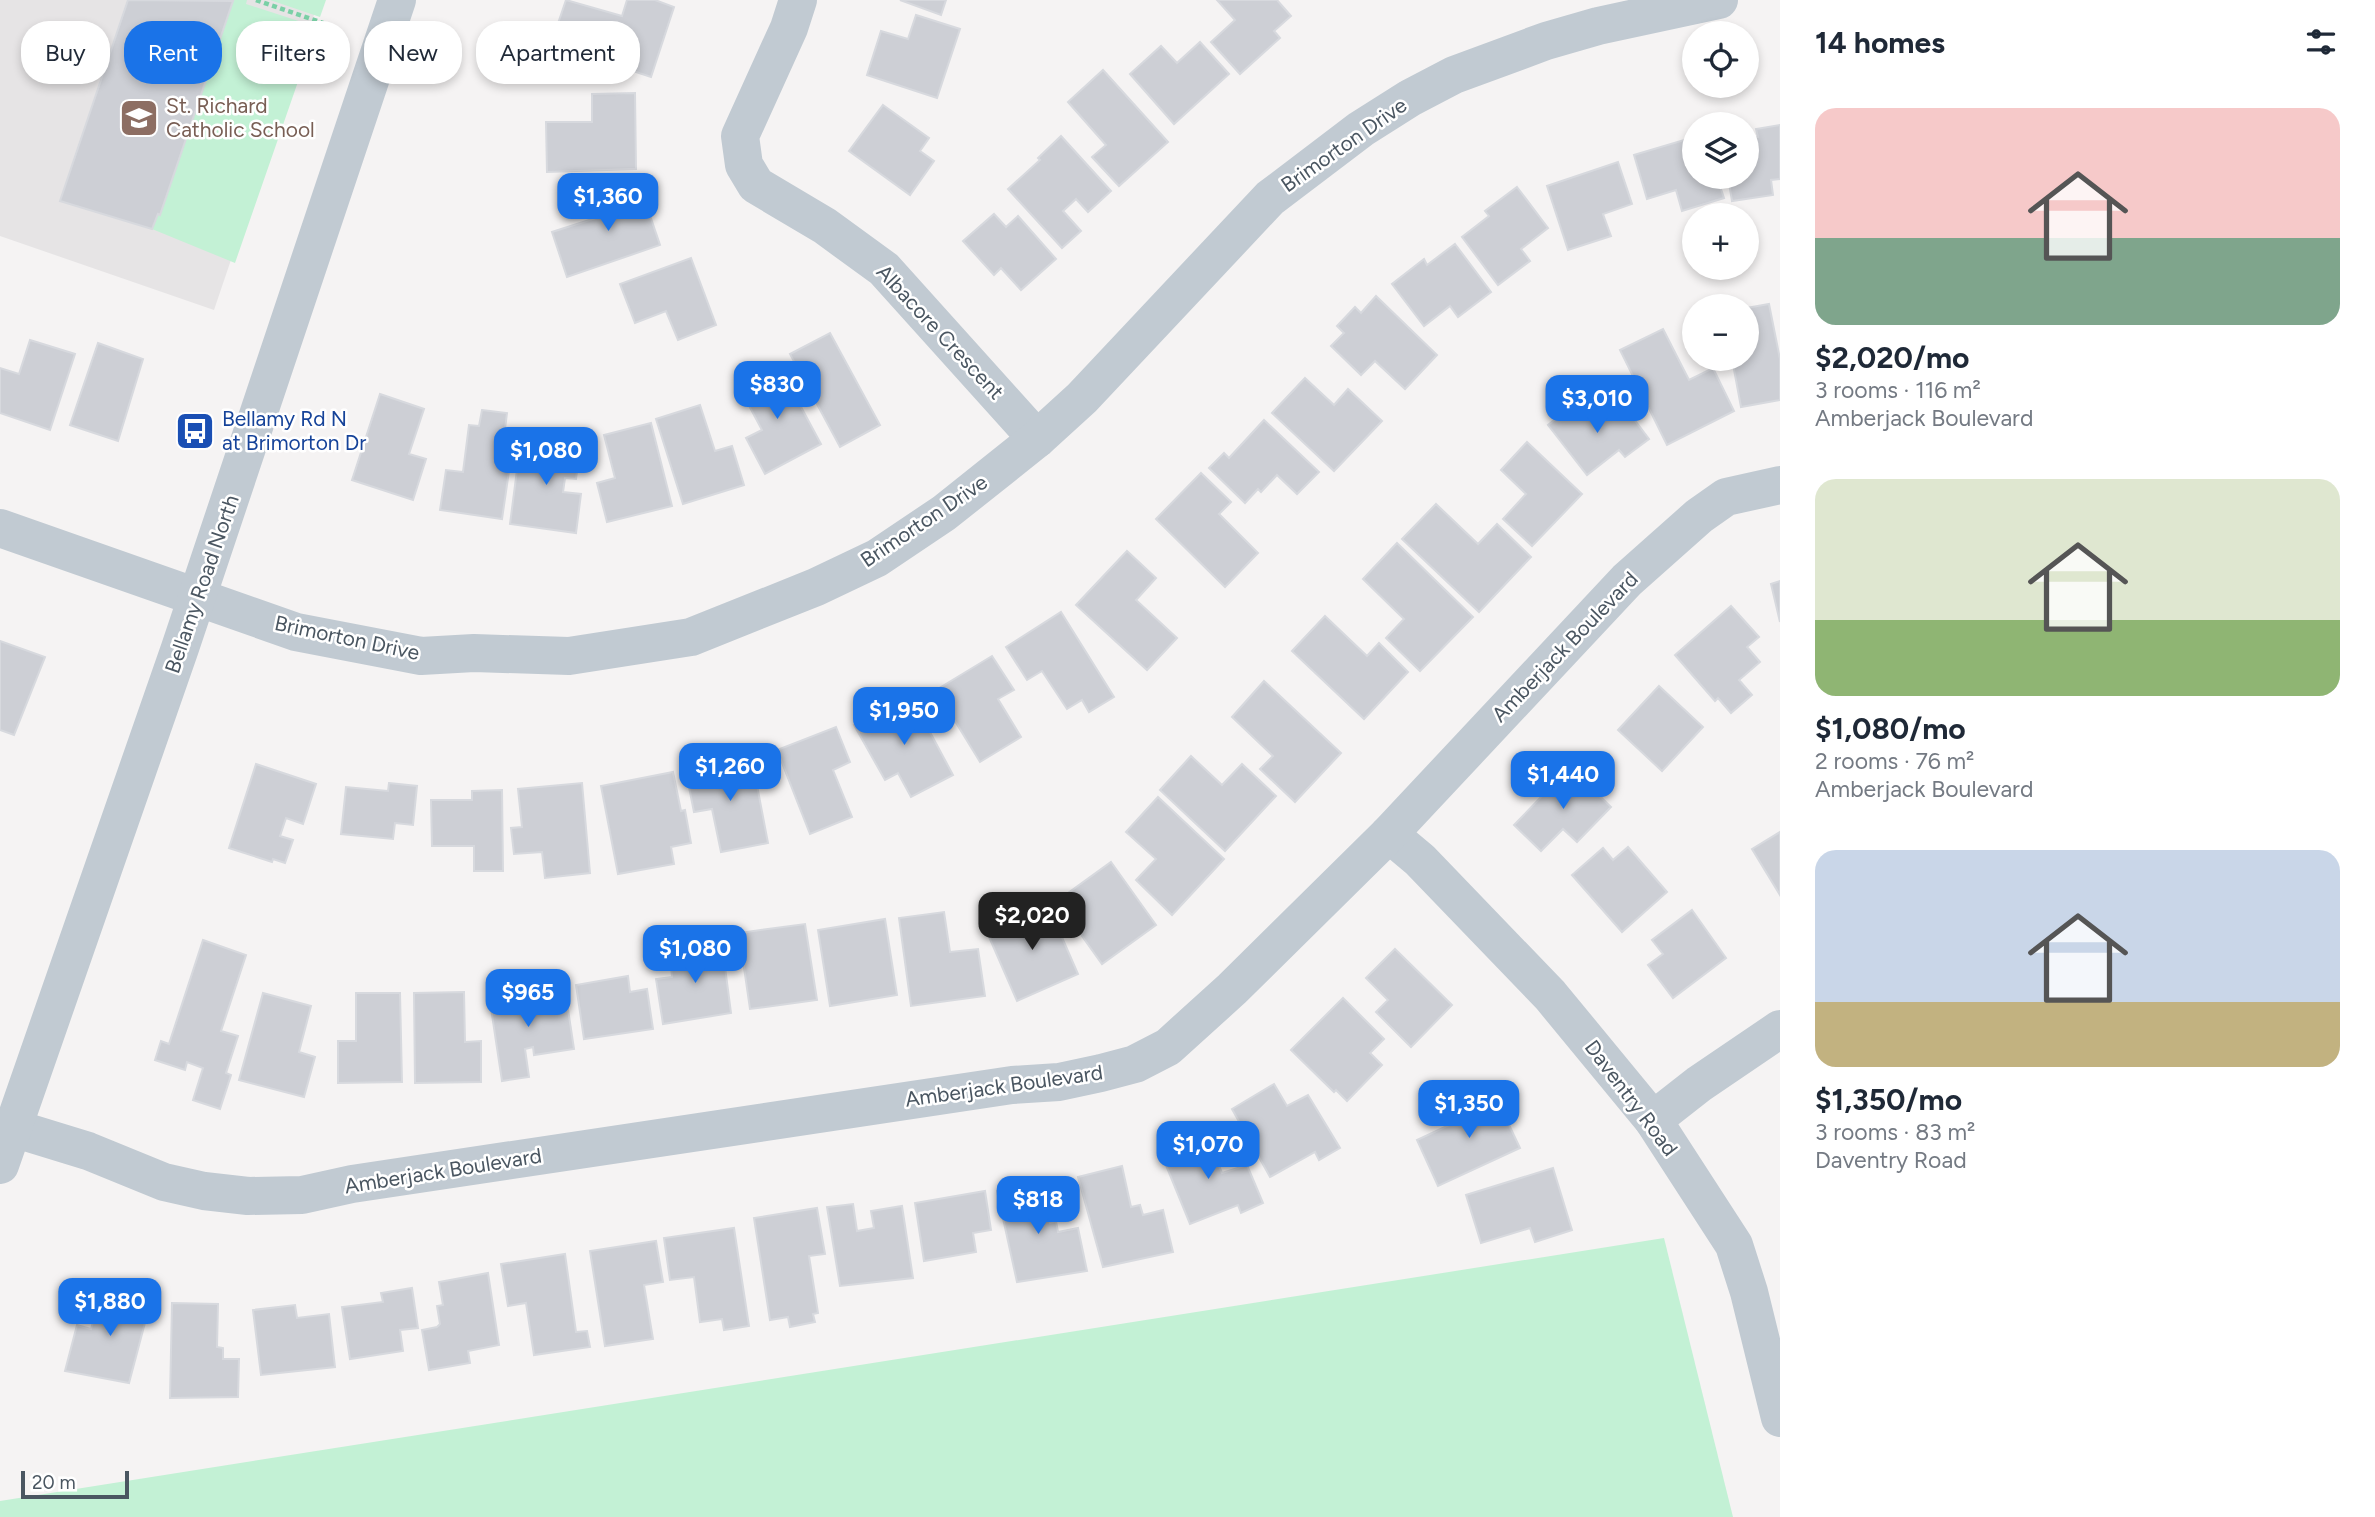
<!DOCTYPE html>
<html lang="en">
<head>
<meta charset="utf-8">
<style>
	:root { --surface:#fff; --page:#f6f6f7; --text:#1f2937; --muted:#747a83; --accent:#1a73e8 }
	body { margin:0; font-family:Figtree,sans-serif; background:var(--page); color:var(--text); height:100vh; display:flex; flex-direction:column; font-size:26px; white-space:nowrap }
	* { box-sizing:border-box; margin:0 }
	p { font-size:23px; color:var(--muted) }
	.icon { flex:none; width:38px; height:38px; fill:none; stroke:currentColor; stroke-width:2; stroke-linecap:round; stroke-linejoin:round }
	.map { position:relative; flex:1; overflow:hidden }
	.side { display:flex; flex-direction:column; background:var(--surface); width:595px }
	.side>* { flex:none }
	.top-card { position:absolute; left:21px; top:21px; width:665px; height:63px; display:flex; gap:14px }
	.tools { position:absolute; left:1682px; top:21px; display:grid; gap:14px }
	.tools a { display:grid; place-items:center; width:77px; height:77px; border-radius:50%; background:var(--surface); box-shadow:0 4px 10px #0003; font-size:35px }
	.scale { position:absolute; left:21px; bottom:18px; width:108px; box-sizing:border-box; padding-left:7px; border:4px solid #4a5661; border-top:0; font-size:19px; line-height:24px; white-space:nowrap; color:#4a5661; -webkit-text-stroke:5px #fff; paint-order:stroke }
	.price { position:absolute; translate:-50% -60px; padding:0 16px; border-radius:14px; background:var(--accent); color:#fff; font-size:23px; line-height:46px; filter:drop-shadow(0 2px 4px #0008) }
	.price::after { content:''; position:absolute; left:50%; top:42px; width:21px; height:16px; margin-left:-10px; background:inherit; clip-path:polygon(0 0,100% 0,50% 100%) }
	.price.selected { background:#222; color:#fff }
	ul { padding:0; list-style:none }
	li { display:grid; align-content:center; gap:14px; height:371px; padding:0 35px }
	li span { display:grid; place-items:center; height:217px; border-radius:21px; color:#555 }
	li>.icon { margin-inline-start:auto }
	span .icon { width:126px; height:126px; fill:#fffc; stroke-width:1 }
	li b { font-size:30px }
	h2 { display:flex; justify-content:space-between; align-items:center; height:84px; padding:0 35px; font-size:30px }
	.chip { padding:0 24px; border-radius:28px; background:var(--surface); box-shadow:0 4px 10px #0003; font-size:24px; line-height:63px }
	.chip.selected { background:var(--accent); color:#fff }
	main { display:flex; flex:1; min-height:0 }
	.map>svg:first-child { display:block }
	.education { fill:#e6e4e5 }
	.green { fill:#c3f1d5 }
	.building { fill:#cdcfd5; stroke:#d7d9de; stroke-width:2 }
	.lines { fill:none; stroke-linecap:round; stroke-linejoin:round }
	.path { stroke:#7ad0a6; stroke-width:4.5; stroke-dasharray:5 3.5; stroke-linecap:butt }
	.minor { stroke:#c1cad2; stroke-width:38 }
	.labels { text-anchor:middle; stroke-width:5; stroke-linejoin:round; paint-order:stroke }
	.education-label { font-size:21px; fill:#785e54; stroke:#fff; text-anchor:start }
	.street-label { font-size:21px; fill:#4a5661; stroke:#fff }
	.transit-label { font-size:21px; fill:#164399; stroke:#fff; text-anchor:start }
</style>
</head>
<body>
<main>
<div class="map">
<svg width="1780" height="1517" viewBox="0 0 1780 1517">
	<rect width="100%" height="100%" fill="#f5f3f3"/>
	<path class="education" d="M 0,0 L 319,0 L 214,310 L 0,236 Z"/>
	<g class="green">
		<path d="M 232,0 L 247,0 L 246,4 L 317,27 L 235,263 L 152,229 Z"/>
		<path d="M 270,0 L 326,0 L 320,17 Z"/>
		<path d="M 1664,1238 L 1733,1517 L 0,1517 L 0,1501 Z"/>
	</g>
	<g class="building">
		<path d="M 128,0 L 233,1 L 160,215 L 158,214 L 152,229 L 60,201 Z"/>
		<path d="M 566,0 L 622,16 L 627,0 L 655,0 L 674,7 L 651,77 L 551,44 Z"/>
		<path d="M 900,0 L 946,0 L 941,15 Z"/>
		<path d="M 1217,0 L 1277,0 L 1291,16 L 1274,31 L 1280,38 L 1240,74 L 1211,42 L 1235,20 Z"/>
		<path d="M 916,15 L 960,29 L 937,98 L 867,75 L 881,31 L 908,39 Z"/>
		<path d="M 1200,42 L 1229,74 L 1174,124 L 1130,74 L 1161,46 L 1177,63 Z"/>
		<path d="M 1103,70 L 1168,142 L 1119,186 L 1092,157 L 1106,145 L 1068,102 Z"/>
		<path d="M 635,93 L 636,169 L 547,172 L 546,122 L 592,122 L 592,94 Z"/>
		<path d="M 883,105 L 929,138 L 920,151 L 934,161 L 910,195 L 849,151 Z"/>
		<path d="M 1780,125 L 1780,179 L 1771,180 L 1773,195 L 1732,201 L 1728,177 L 1746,177 L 1746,139 L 1758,137 L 1756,129 Z"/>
		<path d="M 1061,136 L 1111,191 L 1088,212 L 1076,199 L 1063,211 L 1081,231 L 1062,248 L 1008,189 L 1040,160 L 1038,158 Z"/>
		<path d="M 1694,137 L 1694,177 L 1717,177 L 1724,198 L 1682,211 L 1676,190 L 1647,199 L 1634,155 Z"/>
		<path d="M 1618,162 L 1632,204 L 1603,214 L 1611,236 L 1568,250 L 1547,186 Z"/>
		<path d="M 639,183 L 660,245 L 567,277 L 552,232 L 605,215 L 600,197 Z"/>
		<path d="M 1517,187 L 1548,228 L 1521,249 L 1530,261 L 1498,285 L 1462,237 L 1489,216 L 1485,211 Z"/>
		<path d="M 994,214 L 1006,227 L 1018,216 L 1056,259 L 1021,290 L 1001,268 L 994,275 L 963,241 Z"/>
		<path d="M 1455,244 L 1491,292 L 1458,317 L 1450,306 L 1424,326 L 1392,284 L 1424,259 L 1427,265 Z"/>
		<path d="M 691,258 L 716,325 L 678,340 L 666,311 L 635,323 L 620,284 Z"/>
		<path d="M 1376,296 L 1437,355 L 1405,389 L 1375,361 L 1361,375 L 1331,346 L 1344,333 L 1337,326 L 1355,307 L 1361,313 Z"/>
		<path d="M 1769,304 L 1780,359 L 1780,400 L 1741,407 L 1732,359 L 1746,359 L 1746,308 Z"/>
		<path d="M 1663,329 L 1689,380 L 1713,368 L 1734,411 L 1667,445 L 1620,350 Z"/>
		<path d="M 830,333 L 880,425 L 840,447 L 790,354 Z"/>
		<path d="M 30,340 L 75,354 L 50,430 L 0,413 L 0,368 L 19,374 Z"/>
		<path d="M 98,343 L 143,359 L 118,441 L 70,425 Z"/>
		<path d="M 779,366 L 821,444 L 765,474 L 746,438 L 762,430 L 739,387 Z"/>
		<path d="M 1305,378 L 1334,405 L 1348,389 L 1382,421 L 1334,471 L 1272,413 Z"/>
		<path d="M 380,394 L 424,409 L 409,454 L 426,459 L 413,500 L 352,480 Z"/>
		<path d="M 1581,399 L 1600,424 L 1624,406 L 1649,439 L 1625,457 L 1619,450 L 1587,475 L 1548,425 Z"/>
		<path d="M 700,405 L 715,451 L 732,446 L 744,485 L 683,504 L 656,419 Z"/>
		<path d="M 482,410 L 507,413 L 505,429 L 515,430 L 502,519 L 440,510 L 446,470 L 463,472 L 469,425 L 479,426 Z"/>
		<path d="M 1264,420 L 1319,472 L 1297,494 L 1277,475 L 1261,492 L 1258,489 L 1245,503 L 1209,468 L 1224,453 L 1229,458 Z"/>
		<path d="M 651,423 L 672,506 L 607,522 L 597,483 L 615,478 L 604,435 Z"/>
		<path d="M 521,439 L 570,446 L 570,449 L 580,450 L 576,479 L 565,478 L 563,492 L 581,494 L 576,533 L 510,524 Z"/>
		<path d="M 1527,442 L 1582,494 L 1532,546 L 1503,519 L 1526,494 L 1501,470 Z"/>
		<path d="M 1201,473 L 1231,502 L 1219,514 L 1258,553 L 1225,587 L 1156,519 Z"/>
		<path d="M 1436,504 L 1478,544 L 1497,524 L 1531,557 L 1479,612 L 1402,539 Z"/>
		<path d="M 1397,543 L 1473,617 L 1420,671 L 1386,638 L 1404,619 L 1363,579 Z"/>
		<path d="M 1127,551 L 1156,578 L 1136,600 L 1177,638 L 1147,670 L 1076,605 Z"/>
		<path d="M 1780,581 L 1780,622 L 1771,584 Z"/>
		<path d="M 1731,606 L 1759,637 L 1747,647 L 1760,662 L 1739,680 L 1752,695 L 1731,713 L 1718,698 L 1715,701 L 1675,655 Z"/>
		<path d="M 1061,612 L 1114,697 L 1089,712 L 1082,700 L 1067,709 L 1042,671 L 1027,680 L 1006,647 Z"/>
		<path d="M 1325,616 L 1367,656 L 1379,643 L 1408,672 L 1364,719 L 1292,651 Z"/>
		<path d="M 0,641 L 45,657 L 14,735 L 0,730 Z"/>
		<path d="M 992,656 L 1014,690 L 998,699 L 1021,737 L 980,762 L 936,690 Z"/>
		<path d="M 1264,681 L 1341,753 L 1295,802 L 1260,769 L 1273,756 L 1232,717 Z"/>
		<path d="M 1659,686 L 1703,727 L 1662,771 L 1618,730 Z"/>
		<path d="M 910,695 L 953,775 L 911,797 L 898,773 L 885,780 L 854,725 Z"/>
		<path d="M 836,727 L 850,762 L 833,770 L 852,817 L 810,834 L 777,750 Z"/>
		<path d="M 1191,756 L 1222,785 L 1242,764 L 1276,796 L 1225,851 L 1160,790 Z"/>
		<path d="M 752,759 L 768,843 L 721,852 L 712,809 L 694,812 L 686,772 Z"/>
		<path d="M 256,764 L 316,784 L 303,824 L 286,818 L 280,836 L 293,840 L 285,863 L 273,859 L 272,862 L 229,848 Z"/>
		<path d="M 1570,767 L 1611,807 L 1577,842 L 1563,829 L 1541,851 L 1514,825 Z"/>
		<path d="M 673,772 L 681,811 L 685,810 L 691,843 L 671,847 L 674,864 L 618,874 L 601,786 Z"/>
		<path d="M 389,783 L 417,786 L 413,825 L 395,823 L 393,839 L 341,834 L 346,787 L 388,791 Z"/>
		<path d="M 582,783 L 590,873 L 545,878 L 542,852 L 514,854 L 511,828 L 522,827 L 518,789 Z"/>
		<path d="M 502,790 L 503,871 L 474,871 L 474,846 L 432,846 L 431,800 L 472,800 L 472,791 Z"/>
		<path d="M 1158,797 L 1224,859 L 1172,915 L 1136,880 L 1156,859 L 1126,832 Z"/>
		<path d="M 1780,832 L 1780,895 L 1752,849 Z"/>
		<path d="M 1628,847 L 1667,892 L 1622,932 L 1572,875 L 1603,848 L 1613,860 Z"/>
		<path d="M 1111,862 L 1156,925 L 1102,964 L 1057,901 Z"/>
		<path d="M 1047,903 L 1078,974 L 1017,1001 L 986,930 Z"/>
		<path d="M 1692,910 L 1726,958 L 1673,998 L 1648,965 L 1663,954 L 1652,940 Z"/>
		<path d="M 944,912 L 950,952 L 978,949 L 985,996 L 911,1006 L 899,918 Z"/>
		<path d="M 885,919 L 897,995 L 830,1006 L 818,930 Z"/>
		<path d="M 805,924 L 817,1000 L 750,1009 L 739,933 Z"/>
		<path d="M 203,940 L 246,955 L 221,1031 L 238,1036 L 226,1073 L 231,1075 L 220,1109 L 193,1100 L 203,1068 L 187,1062 L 185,1070 L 155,1060 L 161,1041 L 169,1044 Z"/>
		<path d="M 704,942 L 705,946 L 722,944 L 731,1013 L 663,1024 L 656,979 L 672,977 L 671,966 L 675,966 L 673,947 Z"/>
		<path d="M 1395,949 L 1452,1005 L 1411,1047 L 1376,1012 L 1388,1000 L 1366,978 Z"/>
		<path d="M 628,976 L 630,992 L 647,989 L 653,1029 L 584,1039 L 576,985 Z"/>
		<path d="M 531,988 L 533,1001 L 566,996 L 574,1049 L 534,1055 L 533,1047 L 525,1049 L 529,1077 L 502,1081 L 489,995 Z"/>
		<path d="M 464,992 L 465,1042 L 481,1041 L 481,1082 L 415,1083 L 414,993 Z"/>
		<path d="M 263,993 L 311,1006 L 299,1052 L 315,1057 L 304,1097 L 239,1080 Z"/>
		<path d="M 356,993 L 400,993 L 402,1082 L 338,1083 L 338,1041 L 356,1041 Z"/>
		<path d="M 1343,998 L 1384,1039 L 1370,1053 L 1382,1065 L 1347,1101 L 1336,1090 L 1334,1092 L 1291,1050 Z"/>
		<path d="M 1274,1084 L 1287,1106 L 1308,1095 L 1340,1148 L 1319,1160 L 1315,1152 L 1270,1177 L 1232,1109 Z"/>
		<path d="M 1493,1091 L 1520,1148 L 1438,1186 L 1417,1140 L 1462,1119 L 1457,1107 Z"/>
		<path d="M 1206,1134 L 1222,1173 L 1247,1165 L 1263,1203 L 1241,1213 L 1238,1205 L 1190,1224 L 1161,1153 Z"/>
		<path d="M 1122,1166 L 1131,1207 L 1140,1205 L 1143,1215 L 1163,1210 L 1173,1252 L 1103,1267 L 1078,1177 Z"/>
		<path d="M 1553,1168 L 1572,1230 L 1535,1242 L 1530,1228 L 1481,1243 L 1466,1195 Z"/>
		<path d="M 1042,1182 L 1050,1223 L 1056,1221 L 1058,1232 L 1078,1228 L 1087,1271 L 1017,1282 L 997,1191 Z"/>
		<path d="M 985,1191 L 991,1230 L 973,1233 L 976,1252 L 924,1261 L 915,1203 Z"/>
		<path d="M 853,1204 L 857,1231 L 874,1228 L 871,1211 L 902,1206 L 913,1278 L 840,1286 L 827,1207 Z"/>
		<path d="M 817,1208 L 825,1254 L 809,1256 L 818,1313 L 813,1314 L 815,1322 L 790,1327 L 788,1317 L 770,1320 L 754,1218 Z"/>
		<path d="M 734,1228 L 749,1326 L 724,1330 L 722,1319 L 700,1322 L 694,1277 L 670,1280 L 664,1238 Z"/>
		<path d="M 656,1241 L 663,1282 L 644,1285 L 653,1339 L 605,1346 L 590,1251 Z"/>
		<path d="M 565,1254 L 576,1332 L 587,1331 L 590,1347 L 534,1355 L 526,1303 L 508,1306 L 501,1264 Z"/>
		<path d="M 488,1273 L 499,1345 L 468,1351 L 470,1363 L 429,1370 L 422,1330 L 437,1327 L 440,1324 L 437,1306 L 443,1305 L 439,1282 Z"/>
		<path d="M 103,1287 L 151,1300 L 129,1383 L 65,1371 L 77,1325 L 91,1329 Z"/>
		<path d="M 412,1288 L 418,1328 L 400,1330 L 403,1351 L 350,1359 L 342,1307 L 383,1302 L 381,1293 Z"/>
		<path d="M 172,1303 L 218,1304 L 217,1347 L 223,1348 L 223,1359 L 239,1359 L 238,1397 L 170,1398 Z"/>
		<path d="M 295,1305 L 297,1318 L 329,1314 L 335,1367 L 261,1375 L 253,1310 Z"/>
	</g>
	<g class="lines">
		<path class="path" d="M 256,0 L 323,23"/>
		<g class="minor">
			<path d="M 798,0 L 789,28 L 740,136 L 744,165 L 756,185 L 825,226 L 884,269 L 1037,439"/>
			<path d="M 0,528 L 296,632 L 421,656 L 474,653 L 569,656 L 691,637 L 816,587 L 877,558 L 944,513 L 1037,439 L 1082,398 L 1270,198 L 1361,129 L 1410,98 L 1454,75 L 1546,41 L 1598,26 L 1719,0"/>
			<path d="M 1389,834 L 1420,860 L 1550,995 L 1653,1120 L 1734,1245 L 1749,1292 L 1780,1418"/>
			<path d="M 1653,1120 L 1699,1084 L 1780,1029"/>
			<path d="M 13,1128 L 88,1151 L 164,1182 L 204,1191 L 248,1196 L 302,1195 L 352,1184 L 1012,1085 L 1059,1082 L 1101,1073 L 1135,1064 L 1168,1047 L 1232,989 L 1389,834 L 1627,580 L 1699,516 L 1726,497 L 1780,485"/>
			<path d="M 0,1165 L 180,648 L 397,0"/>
		</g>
	</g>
	<defs>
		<g id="school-square" transform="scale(2.0125)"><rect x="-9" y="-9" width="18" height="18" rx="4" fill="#8d6e63" stroke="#fff"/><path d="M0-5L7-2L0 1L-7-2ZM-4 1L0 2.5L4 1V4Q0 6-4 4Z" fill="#fff"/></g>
		<g id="bus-square" transform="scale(2.0125)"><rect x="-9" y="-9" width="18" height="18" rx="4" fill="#1a4fb4" stroke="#fff"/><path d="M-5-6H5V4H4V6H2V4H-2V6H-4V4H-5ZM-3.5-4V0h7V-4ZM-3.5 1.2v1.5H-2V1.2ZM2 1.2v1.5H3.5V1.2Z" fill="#fff"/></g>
	</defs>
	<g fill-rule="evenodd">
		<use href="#school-square" x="139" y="118"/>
		<use href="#bus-square" x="195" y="431"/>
	</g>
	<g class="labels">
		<g class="education-label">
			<text x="166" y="113">St. Richard<tspan x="166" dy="24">Catholic School</tspan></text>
		</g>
		<g class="street-label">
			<text transform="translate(1344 145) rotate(-35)" y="7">Brimorton Drive</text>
			<text transform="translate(940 332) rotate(47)" y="7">Albacore Crescent</text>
			<text transform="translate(924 521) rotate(-34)" y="7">Brimorton Drive</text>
			<text transform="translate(202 584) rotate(-71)" y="7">Bellamy Road North</text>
			<text transform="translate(347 638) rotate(12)" y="7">Brimorton Drive</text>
			<text transform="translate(1565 647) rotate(-46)" y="7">Amberjack Boulevard</text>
			<text transform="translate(1004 1086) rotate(-8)" y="7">Amberjack Boulevard</text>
			<text transform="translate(1631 1098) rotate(53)" y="7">Daventry Road</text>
			<text transform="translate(443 1171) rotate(-9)" y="7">Amberjack Boulevard</text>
		</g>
		<g class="transit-label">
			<text x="222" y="426">Bellamy Rd N<tspan x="222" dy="24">at Brimorton Dr</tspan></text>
		</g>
	</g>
</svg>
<div class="tools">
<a><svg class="icon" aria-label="locate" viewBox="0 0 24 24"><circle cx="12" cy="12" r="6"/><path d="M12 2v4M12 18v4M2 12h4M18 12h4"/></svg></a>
<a><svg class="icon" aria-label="layers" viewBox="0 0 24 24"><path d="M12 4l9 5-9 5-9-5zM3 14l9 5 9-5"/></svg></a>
<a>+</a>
<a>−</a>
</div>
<div class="scale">20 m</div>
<b class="price" style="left:608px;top:233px">$1,360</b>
<b class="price" style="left:777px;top:421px">$830</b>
<b class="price" style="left:1597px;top:435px">$3,010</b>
<b class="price" style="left:546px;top:487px">$1,080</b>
<b class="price" style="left:904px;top:747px">$1,950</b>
<b class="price" style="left:730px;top:803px">$1,260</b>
<b class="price" style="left:1563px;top:811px">$1,440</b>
<b class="price selected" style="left:1032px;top:952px">$2,020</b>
<b class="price" style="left:695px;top:985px">$1,080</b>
<b class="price" style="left:528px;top:1029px">$965</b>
<b class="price" style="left:1469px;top:1140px">$1,350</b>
<b class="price" style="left:1208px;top:1181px">$1,070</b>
<b class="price" style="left:1038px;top:1236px">$818</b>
<b class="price" style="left:110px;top:1338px">$1,880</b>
<div class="top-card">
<a class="chip">Buy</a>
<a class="chip selected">Rent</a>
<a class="chip">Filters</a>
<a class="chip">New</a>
<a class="chip">Apartment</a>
</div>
</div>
<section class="side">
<h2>14 homes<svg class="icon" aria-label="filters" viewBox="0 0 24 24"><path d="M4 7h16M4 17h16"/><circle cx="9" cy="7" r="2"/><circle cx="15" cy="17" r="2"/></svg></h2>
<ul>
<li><span style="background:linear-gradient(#f6c9c9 60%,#7fa58c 0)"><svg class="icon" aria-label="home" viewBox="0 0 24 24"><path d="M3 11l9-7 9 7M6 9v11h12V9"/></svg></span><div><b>$2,020/mo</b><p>3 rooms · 116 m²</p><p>Amberjack Boulevard</p></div></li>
<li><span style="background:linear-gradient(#dfe7d0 65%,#8fb573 0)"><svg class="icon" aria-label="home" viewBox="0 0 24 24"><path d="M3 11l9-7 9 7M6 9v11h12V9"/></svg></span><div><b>$1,080/mo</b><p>2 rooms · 76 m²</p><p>Amberjack Boulevard</p></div></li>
<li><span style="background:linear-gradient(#c9d6e8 70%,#c2b280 0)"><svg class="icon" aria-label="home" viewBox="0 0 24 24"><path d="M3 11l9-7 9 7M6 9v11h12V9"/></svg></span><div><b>$1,350/mo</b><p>3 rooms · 83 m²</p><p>Daventry Road</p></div></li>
</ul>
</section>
</main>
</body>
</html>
